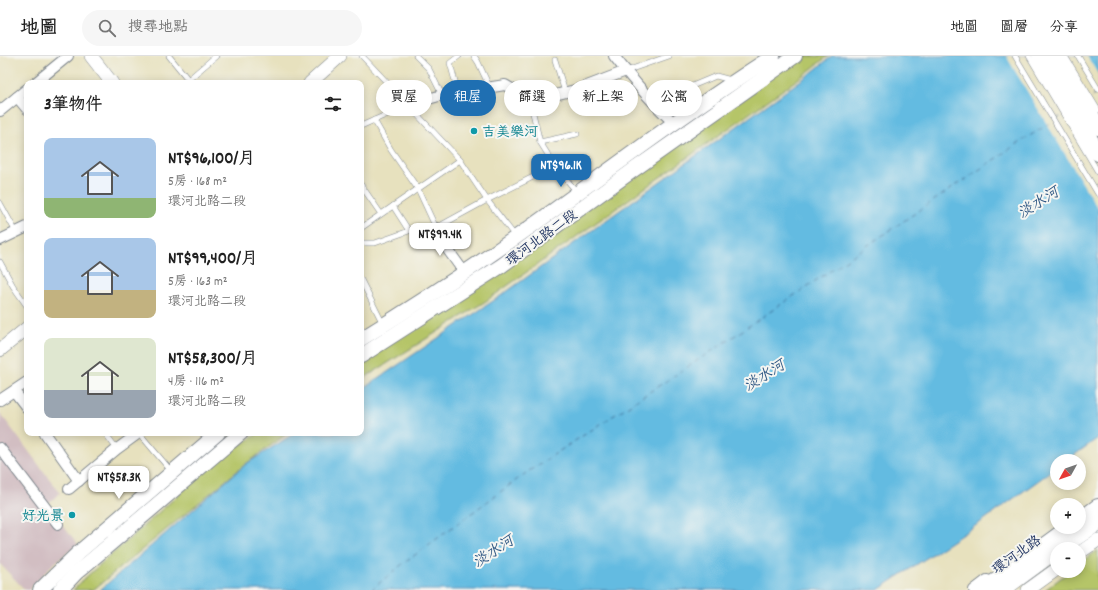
<!DOCTYPE html>
<html lang="zh-TW">
<head>
<meta charset="utf-8">
<style>
	:root { --surface:#fff; --page:#f6f6f6; --text:#222; --muted:#767676; --line:#e0e0e0; --accent:#1f6fb2 }
	body { margin:0; font-family:Dekko,"LXGW WenKai TC",sans-serif; background:var(--page); color:var(--text); height:100vh; display:flex; flex-direction:column; font-size:15px; white-space:nowrap }
	* { box-sizing:border-box; margin:0 }
	p { font-size:13px; color:var(--muted) }
	.icon { flex:none; width:22px; height:22px; fill:none; stroke:currentColor; stroke-width:2; stroke-linecap:round; stroke-linejoin:round }
	.map { position:relative; flex:1; overflow:hidden }
	.drawer { position:absolute; left:24px; top:24px; width:340px; height:356px; display:flex; flex-direction:column; background:var(--surface); border-radius:8px; box-shadow:0 2px 10px #0003 }
	.drawer>* { flex:none }
	.hud { position:absolute; left:376px; top:24px; width:380px; height:36px; display:flex; gap:8px }
	.needle { width:26px; rotate:230deg }
	.tools { position:absolute; left:1050px; top:398px; display:grid; gap:8px }
	.tools a { display:grid; place-items:center; width:36px; height:36px; border-radius:50%; background:var(--surface); box-shadow:0 2px 10px #0003; font-size:20px }
	.price { position:absolute; translate:-50% -34px; padding:0 9px; border-radius:8px; background:#fff; color:#222; font-size:13px; line-height:26px; filter:drop-shadow(0 1px 2px #0008) }
	.price::after { content:''; position:absolute; left:50%; top:24px; width:12px; height:9px; margin-left:-6px; background:inherit; clip-path:polygon(0 0,100% 0,50% 100%) }
	.price.active { background:var(--accent); color:#fff }
	ul { padding:0; list-style:none }
	li { display:flex; align-items:center; gap:12px; height:100px; padding:0 20px }
	li span { display:grid; place-items:center; flex:none; width:112px; height:80px; border-radius:8px; color:#555 }
	li>.icon { margin-inline-start:auto }
	span .icon { width:48px; height:48px; fill:#fffc; stroke-width:1 }
	li b { font-size:17px }
	h2 { display:flex; justify-content:space-between; align-items:center; height:48px; padding:0 20px; font-size:17px }
	.pill { padding:0 14px; border-radius:18px; background:var(--surface); box-shadow:0 2px 10px #0003; font-size:14px; line-height:36px }
	.pill.active { background:var(--accent); color:#fff }
	header { display:flex; align-items:center; gap:24px; box-sizing:border-box; height:56px; padding:0 20px; background:var(--surface); border-bottom:1px solid var(--line) }
	header strong { font-size:19px }
	nav { display:flex; gap:22px; margin-inline-start:auto; font-size:14px }
	.search { width:280px; height:36px; background:var(--page); display:flex; align-items:center; gap:10px; box-sizing:border-box; padding:0 14px; border-radius:22px; color:var(--muted); font-size:15px }
	.map>svg:first-child { display:block }
	.industrial { fill:#d2bec2 }
	.green { fill:#b5c568; stroke:#687a63 }
	.water { fill:#64bbe1; stroke:#4075a0 }
	.pier { fill:#e7e1be }
	.lines { fill:none; stroke-linecap:round; stroke-linejoin:round }
	.ferry { stroke:#315985; stroke-width:1; stroke-dasharray:5 4; stroke-linecap:butt }
	.service-casing { stroke:#81888e; stroke-width:6 }
	.minor-casing { stroke:#81888e; stroke-width:12 }
	.tertiary-casing { stroke:#81888e; stroke-width:14 }
	.secondary-casing { stroke:#81888e; stroke-width:16 }
	.primary-casing { stroke:#81888e; stroke-width:18 }
	.trunk-casing { stroke:#81888e; stroke-width:18 }
	.service { stroke:#fff; stroke-width:5 }
	.minor { stroke:#fff; stroke-width:10 }
	.tertiary { stroke:#fff; stroke-width:13 }
	.secondary { stroke:#fff; stroke-width:14 }
	.primary { stroke:#fff; stroke-width:16 }
	.trunk { stroke:#fff; stroke-width:17 }
	.culture-dot { fill:#0f9aa8; stroke:#f6f6f2; stroke-width:1.5 }
	.labels { text-anchor:middle; stroke-width:4; stroke-linejoin:round; paint-order:stroke }
	.culture-label { font-size:14px; fill:#0d838f; stroke:#f6f6f2; text-anchor:start }
	.street-label { font-size:14px; fill:#1b2f5e; stroke:#f6f6f2 }
	.water-label { font-size:15px; font-style:italic; fill:#315985; stroke:#f6f6f2 }
</style>
</head>
<body>
<header>
<strong>地圖</strong>
<div class="search"><svg class="icon" aria-label="search" viewBox="0 0 24 24"><circle cx="10" cy="10" r="6"/><path d="M15 15l6 6"/></svg>搜尋地點</div>
<nav><a>地圖</a><a>圖層</a><a>分享</a></nav>
</header>
<div class="map">
<svg width="1098" height="534" viewBox="0 0 1098 534">
	<rect width="100%" height="100%" fill="#f6f6f2"/>
	<filter id="ink" filterUnits="userSpaceOnUse"><feTurbulence type="fractalNoise" baseFrequency=".025" numOctaves="2"/><feDisplacementMap in="SourceGraphic" scale="8" xChannelSelector="R" yChannelSelector="G"/><feConvolveMatrix kernelMatrix="1 2 1 2 8 2 1 2 1" color-interpolation-filters="sRGB"/></filter>
	<filter id="wash" filterUnits="userSpaceOnUse"><feTurbulence type="fractalNoise" baseFrequency=".012" numOctaves="4" result="noise"/><feDisplacementMap in="SourceGraphic" scale="16" xChannelSelector="R" yChannelSelector="G"/><feGaussianBlur stdDeviation="0.9" result="paint"/><feColorMatrix in="noise" values="0 0 0 0 0 0 0 0 0 0 0 0 0 0 0 0 0 1.4 0 .05"/><feComposite in="paint" operator="in"/></filter>
	<g filter="url(#wash)">
		<rect width="100%" height="100%" fill="#e7e1be"/>
		<path class="industrial" d="M 0,357 L 60,437 L 46,449 L 78,488 L 51,510 L 29,534 L 25,534 L 0,508 Z"/>
		<g class="green">
			<path d="M 800,0 L 828,0 L 805,18 L 486,245 L 361,324 L 361,305 Z"/>
			<path d="M 259,377 L 288,377 L 247,407 L 93,534 L 73,534 L 86,521 L 221,401 Z"/>
			<path d="M 1098,494 L 1098,534 L 1045,534 L 1070,515 L 1079,515 L 1079,508 Z"/>
		</g>
		<path class="water" d="M 832,0 L 1098,0 L 1098,382 L 1066,405 L 1057,405 L 1057,411 L 981,466 L 878,534 L 100,534 L 246,408 L 295,377 L 361,377 L 361,334 L 502,239 L 811,17 Z"/>
		<path class="pier" d="M 1006,0 L 1087,0 L 1098,18 L 1098,153 Z"/>
		<g class="lines">
			<g class="ferry">
				<path d="M 1092,41 L 1098,37"/>
				<path d="M 1056,63 L 1062,60"/>
				<path d="M 371,534 L 400,510 L 526,417 L 721,289 L 1023,84 L 1052,66"/>
			</g>
		</g>
	</g>
	<g filter="url(#ink)">
		<g class="lines">
			<g class="service-casing">
				<g id="service">
					<path d="M 169,0 L 191,27"/>
					<path d="M 362,0 L 460,104 L 487,144 L 515,180"/>
					<path d="M 416,0 L 429,13 L 442,39"/>
					<path d="M 474,0 L 478,6 L 490,32"/>
					<path d="M 1015,0 L 1098,138"/>
					<path d="M 1029,0 L 1098,116"/>
					<path d="M 1065,0 L 1098,54"/>
					<path d="M 1078,0 L 1098,33"/>
					<path d="M 555,4 L 565,36"/>
					<path d="M 626,15 L 669,0"/>
					<path d="M 188,24 L 216,0"/>
					<path d="M 458,36 L 450,7 L 459,0"/>
					<path d="M 530,45 L 540,86 L 555,110 L 577,136"/>
					<path d="M 654,46 L 716,20 L 731,24"/>
					<path d="M 374,64 L 391,94 L 418,133 L 436,172 L 487,144 L 555,110"/>
					<path d="M 361,70 L 408,49"/>
					<path d="M 540,86 L 577,78"/>
					<path d="M 361,129 L 381,158"/>
					<path d="M 0,147 L 16,176"/>
					<path d="M 361,172 L 460,104"/>
					<path d="M 361,187 L 375,187 L 409,175 L 393,150"/>
					<path d="M 0,206 L 13,230 L 27,250"/>
					<path d="M 361,224 L 383,268"/>
					<path d="M 105,377 L 117,393"/>
					<path d="M 139,377 L 172,416"/>
				</g>
			</g>
			<g class="minor-casing">
				<g id="minor">
					<path d="M 614,0 C 632,23 653,48 674,67"/>
					<path d="M 35,27 L 68,0"/>
					<path d="M 17,41 L 27,53"/>
					<path d="M 408,49 L 442,39 L 505,29 L 524,40 L 530,45 L 579,33 L 626,15"/>
					<path d="M 0,55 L 27,33"/>
					<path d="M 436,172 L 448,194 L 464,216"/>
					<path d="M 0,184 L 27,171"/>
					<path d="M 14,335 L 27,352"/>
					<path d="M 0,344 L 27,326"/>
					<path d="M 45,377 L 79,425"/>
					<path d="M 0,392 L 58,468"/>
					<path d="M 69,433 L 117,393 L 139,377"/>
					<path d="M 974,534 L 987,524"/>
				</g>
			</g>
			<g class="tertiary-casing">
				<g id="tertiary">
					<path d="M 91,0 L 112,27"/>
					<path d="M 310,27 L 340,0"/>
					<path d="M 0,294 L 27,272"/>
					<path d="M 1079,497 L 1098,484"/>
					<path d="M 1028,534 L 1057,513"/>
				</g>
			</g>
			<g class="secondary-casing">
				<g id="secondary">
					<path d="M 361,283 C 413,251 465,217 515,182 C 601,121 684,57 773,0"/>
					<path d="M 361,300 L 501,210 L 632,115 L 795,0"/>
					<path d="M 40,534 L 78,497 L 218,377"/>
					<path d="M 60,534 L 76,517 L 241,377"/>
				</g>
			</g>
			<g class="primary-casing">
				<g id="primary">
					<path d="M 1040,0 L 1098,97"/>
					<path d="M 1056,0 L 1098,71"/>
					<path d="M 1079,465 L 1098,451"/>
					<path d="M 984,534 L 1070,471"/>
				</g>
			</g>
			<g class="trunk-casing">
				<g id="trunk">
					<path d="M 1058,493 L 1098,466"/>
					<path d="M 1001,534 L 1057,493"/>
				</g>
			</g>
			<use href="#service" class="service"/>
			<use href="#minor" class="minor"/>
			<use href="#tertiary" class="tertiary"/>
			<use href="#secondary" class="secondary"/>
			<use href="#primary" class="primary"/>
			<use href="#trunk" class="trunk"/>
		</g>
	</g>
	<g class="culture-dot">
		<circle cx="474" cy="75" r="4"/>
		<circle cx="72" cy="459" r="4"/>
	</g>
	<g class="labels">
		<g class="culture-label">
			<text x="482" y="80">吉美樂河</text>
			<text x="64" y="464" text-anchor="end">好光景</text>
		</g>
		<g class="street-label">
			<text transform="translate(541 181) rotate(-36)" y="5">環河北路二段</text>
			<text transform="translate(1016 498) rotate(-35)" y="5">環河北路</text>
		</g>
		<g class="water-label">
			<text transform="translate(1038 146) rotate(-32)" y="5">淡水河</text>
			<text transform="translate(764 319) rotate(-32)" y="5">淡水河</text>
			<text transform="translate(493 495) rotate(-33)" y="5">淡水河</text>
		</g>
	</g>
</svg>
<div class="tools">
<a><svg class="needle" viewBox="-14 -14 28 28"><path d="M0-13l5 13h-10z" fill="#e53935"/><path d="M0 13l5-13h-10z" fill="#767676"/></svg></a>
<a>+</a>
<a>−</a>
</div>
<b class="price active" style="left:561px;top:132px">NT$96.1K</b>
<b class="price" style="left:440px;top:201px">NT$99.4K</b>
<b class="price" style="left:119px;top:444px">NT$58.3K</b>
<div class="hud">
<a class="pill">買屋</a>
<a class="pill active">租屋</a>
<a class="pill">篩選</a>
<a class="pill">新上架</a>
<a class="pill">公寓</a>
</div>
<section class="drawer">
<h2>3筆物件<svg class="icon" aria-label="filters" viewBox="0 0 24 24"><path d="M4 7h16M4 17h16"/><circle cx="9" cy="7" r="2"/><circle cx="15" cy="17" r="2"/></svg></h2>
<ul>
<li><span style="background:linear-gradient(#a9c7e8 75%,#8fb573 0)"><svg class="icon" aria-label="home" viewBox="0 0 24 24"><path d="M3 11l9-7 9 7M6 9v11h12V9"/></svg></span><div><b>NT$96,100/月</b><p>5房 · 168 m²</p><p>環河北路二段</p></div></li>
<li><span style="background:linear-gradient(#a9c7e8 65%,#c2b280 0)"><svg class="icon" aria-label="home" viewBox="0 0 24 24"><path d="M3 11l9-7 9 7M6 9v11h12V9"/></svg></span><div><b>NT$99,400/月</b><p>5房 · 163 m²</p><p>環河北路二段</p></div></li>
<li><span style="background:linear-gradient(#dfe7d0 65%,#9aa5b1 0)"><svg class="icon" aria-label="home" viewBox="0 0 24 24"><path d="M3 11l9-7 9 7M6 9v11h12V9"/></svg></span><div><b>NT$58,300/月</b><p>4房 · 116 m²</p><p>環河北路二段</p></div></li>
</ul>
</section>
</div>
</body>
</html>
